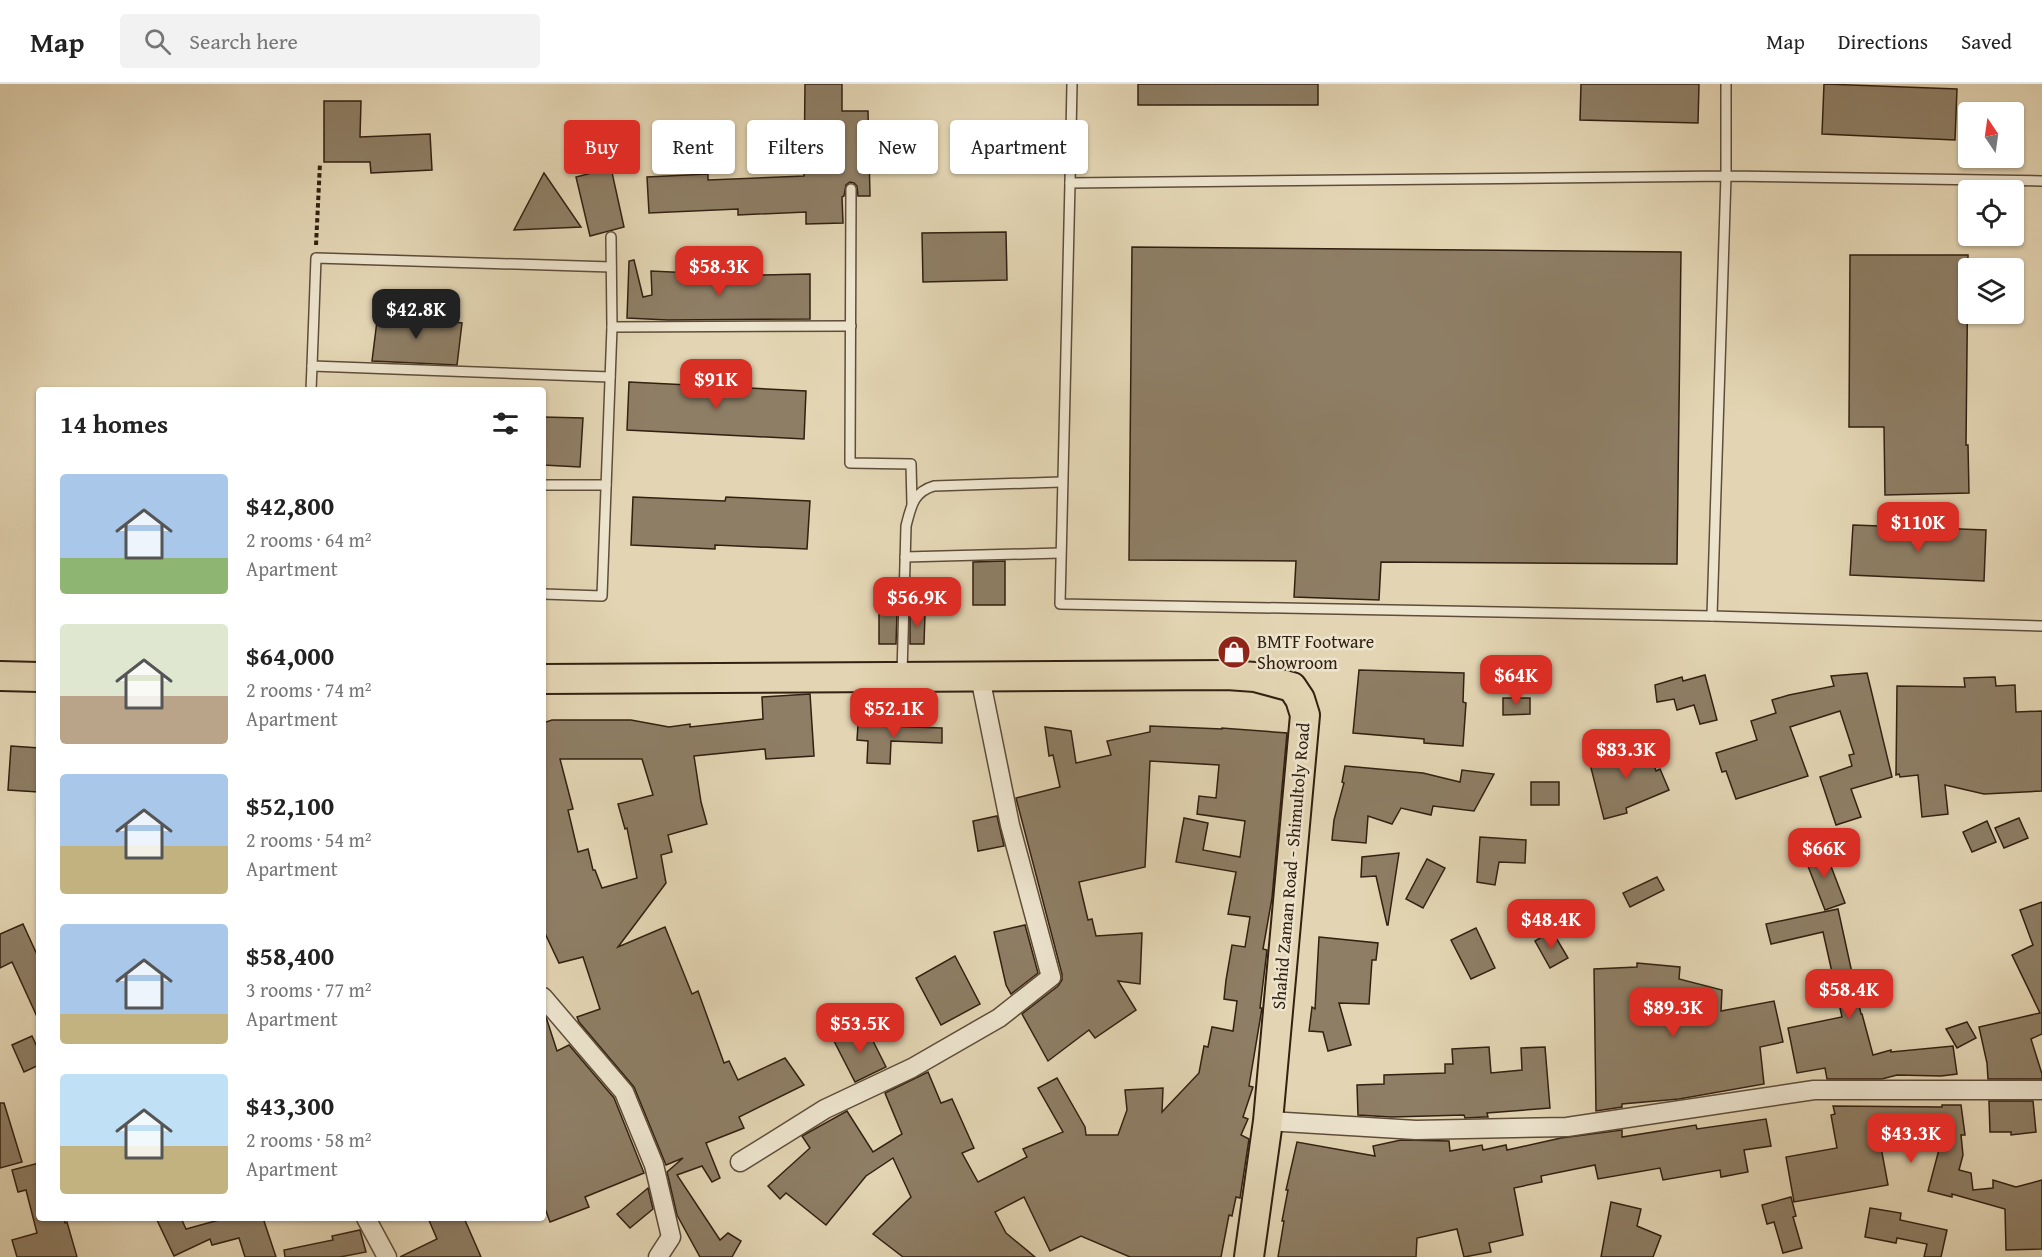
<!DOCTYPE html>
<html lang="en">
<head>
<meta charset="utf-8">
<style>
	:root { --surface:#fff; --page:#f2f2f2; --text:#222; --muted:#767676; --line:#e0e0e0; --accent:#d93025 }
	body { margin:0; font-family:"Gentium Book Plus",serif; background:var(--page); color:var(--text); height:100vh; display:flex; flex-direction:column; font-size:22px; white-space:nowrap }
	* { box-sizing:border-box; margin:0 }
	p { font-size:20px; color:var(--muted) }
	.icon { flex:none; width:33px; height:33px; fill:none; stroke:currentColor; stroke-width:2; stroke-linecap:round; stroke-linejoin:round }
	.map { position:relative; flex:1; overflow:hidden }
	.details { position:absolute; left:36px; top:303px; width:510px; height:834px; display:flex; flex-direction:column; background:var(--surface); border-radius:6px; box-shadow:0 2px 4px #0004 }
	.details>* { flex:none }
	.top-card { position:absolute; left:564px; top:36px; width:570px; height:54px; display:flex; gap:12px }
	.needle { width:39px; rotate:347deg }
	.fabs { position:absolute; left:1958px; top:18px; display:grid; gap:12px }
	.fabs a { display:grid; place-items:center; width:66px; height:66px; border-radius:6px; background:var(--surface); box-shadow:0 2px 4px #0004; font-size:30px }
	.price { position:absolute; translate:-50% -51px; padding:0 14px; border-radius:12px; background:var(--accent); color:#fff; font-size:20px; line-height:39px; filter:drop-shadow(0 2px 3px #0008) }
	.price::after { content:''; position:absolute; left:50%; top:36px; width:18px; height:14px; margin-left:-9px; background:inherit; clip-path:polygon(0 0,100% 0,50% 100%) }
	.price.current { background:#222; color:#fff }
	ul { padding:0; list-style:none }
	li { display:flex; align-items:center; gap:18px; height:150px; padding:0 24px }
	li span { display:grid; place-items:center; flex:none; width:168px; height:120px; border-radius:6px; color:#555 }
	li>.icon { margin-inline-start:auto }
	span .icon { width:72px; height:72px; fill:#fffc; stroke-width:1 }
	li b { font-size:26px }
	h2 { display:flex; justify-content:space-between; align-items:center; height:72px; padding:0 24px; font-size:26px }
	.tag { padding:0 21px; border-radius:6px; background:var(--surface); box-shadow:0 2px 4px #0004; font-size:21px; line-height:54px }
	.tag.current { background:var(--accent); color:#fff }
	header { display:flex; align-items:center; gap:36px; box-sizing:border-box; height:84px; padding:0 30px; background:var(--surface); border-bottom:2px solid var(--line) }
	header strong { font-size:28px }
	nav { display:flex; gap:33px; margin-inline-start:auto; font-size:21px }
	.search { width:420px; height:54px; background:var(--page); display:flex; align-items:center; gap:15px; box-sizing:border-box; padding:0 21px; border-radius:6px; color:var(--muted); font-size:22px }
	.map>svg:first-child { display:block }
	.building { fill:#8e7e65; stroke:#322011; stroke-width:1.5; fill-rule:evenodd }
	.lines { fill:none; stroke-linecap:round; stroke-linejoin:round }
	.lane-casing { stroke:#5e4d3a; stroke-width:12 }
	.street-casing { stroke:#5e4d3a; stroke-width:21 }
	.primary-casing { stroke:#322011; stroke-width:32 }
	.path { stroke:#322011; stroke-width:4; stroke-dasharray:4.5 3; stroke-linecap:butt }
	.lane { stroke:#ede4ce; stroke-width:9 }
	.street { stroke:#ede4ce; stroke-width:18 }
	.primary { stroke:#e3d5b3; stroke-width:28 }
	.labels { text-anchor:middle; stroke-width:5; stroke-linejoin:round; paint-order:stroke }
	.poi-label { font-size:18px; fill:#322011; stroke:#ede4ce; text-anchor:start }
	.street-label { font-size:18px; fill:#322011; stroke:#ede4ce }
</style>
</head>
<body>
<header>
<strong>Map</strong>
<div class="search"><svg class="icon" aria-label="search" viewBox="0 0 24 24"><circle cx="10" cy="10" r="6"/><path d="M15 15l6 6"/></svg>Search here</div>
<nav><a>Map</a><a>Directions</a><a>Saved</a></nav>
</header>
<div class="map">
<svg width="2042" height="1173" viewBox="0 0 2042 1173">
	<rect width="100%" height="100%" fill="#e3d5b3"/>
	<filter id="stains"><feTurbulence type="fractalNoise" baseFrequency=".00333" numOctaves="4"/><feColorMatrix values="0 0 0 0 .2 0 0 0 0 .09 0 0 0 0 .02 0 0 0 .5 -.17"/></filter>
	<radialGradient id="worn" r=".72"><stop offset=".6" stop-color="#630" stop-opacity="0"/><stop offset="1" stop-color="#630" stop-opacity=".3"/></radialGradient>
	<g class="building">
		<path d="M 805,0 L 842,0 L 842,27 L 868,27 L 870,112 L 858,112 L 857,102 L 854,99 L 850,98 L 846,101 L 844,112 L 842,113 L 843,139 L 806,140 L 806,128 L 738,131 L 738,125 L 649,129 L 647,93 L 708,90 L 708,96 L 804,92 Z"/>
		<rect x="1138" y="0" width="180" height="21"/>
		<path d="M 1581,0 L 1699,0 L 1698,39 L 1580,36 Z"/>
		<path d="M 1824,0 L 1957,5 L 1955,56 L 1822,50 Z"/>
		<path d="M 324,17 L 361,17 L 360,53 L 430,50 L 432,86 L 371,89 L 370,78 L 324,78 Z"/>
		<path d="M 611,84 L 624,143 L 590,152 L 576,93 Z"/>
		<path d="M 544,89 L 581,143 L 514,146 Z"/>
		<path d="M 1006,148 L 1007,196 L 923,198 L 922,149 Z"/>
		<path d="M 1132,163 L 1681,168 L 1677,480 L 1381,478 L 1379,516 L 1294,513 L 1296,477 L 1129,476 Z"/>
		<path d="M 1850,171 L 1968,171 L 1966,361 L 1968,361 L 1969,409 L 1885,411 L 1884,343 L 1849,343 Z"/>
		<path d="M 634,176 L 643,213 L 652,211 L 651,187 L 713,190 L 713,192 L 810,190 L 810,235 L 668,236 L 627,234 L 629,177 Z"/>
		<path d="M 378,229 L 462,239 L 457,281 L 372,277 Z"/>
		<path d="M 629,298 L 806,307 L 804,355 L 627,346 Z"/>
		<path d="M 543,333 L 583,334 L 580,383 L 543,381 Z"/>
		<path d="M 633,413 L 725,417 L 726,413 L 810,417 L 807,465 L 715,461 L 715,465 L 631,461 Z"/>
		<path d="M 1853,441 L 1986,446 L 1984,497 L 1850,491 Z"/>
		<path d="M 1005,477 L 1005,521 L 973,521 L 973,478 Z"/>
		<path d="M 879,528 L 897,528 L 896,560 L 879,560 Z"/>
		<path d="M 910,529 L 925,529 L 924,560 L 910,560 Z"/>
		<path d="M 1359,586 L 1464,589 L 1463,618 L 1466,619 L 1463,662 L 1424,659 L 1424,655 L 1353,649 Z"/>
		<path d="M 1867,589 L 1892,693 L 1851,705 L 1861,733 L 1836,741 L 1820,693 L 1852,682 L 1849,671 L 1854,670 L 1840,627 L 1790,643 L 1808,692 L 1736,715 L 1726,687 L 1722,688 L 1716,669 L 1757,656 L 1751,637 L 1776,629 L 1772,616 L 1789,611 L 1834,602 L 1831,592 Z"/>
		<path d="M 1705,591 L 1717,636 L 1700,640 L 1694,621 L 1677,626 L 1674,615 L 1657,618 L 1655,601 L 1682,593 L 1683,597 Z"/>
		<path d="M 1995,593 L 1996,602 L 2015,601 L 2016,628 L 2042,627 L 2042,707 L 1984,710 L 1945,701 L 1948,730 L 1922,733 L 1918,691 L 1900,693 L 1899,690 L 1896,691 L 1897,602 L 1965,603 L 1964,594 Z"/>
		<path d="M 810,610 L 814,672 L 766,675 L 765,665 L 694,672 L 701,718 L 707,740 L 668,751 L 672,768 L 661,771 L 666,799 L 618,863 L 665,843 L 692,910 L 698,907 L 724,979 L 729,977 L 738,996 L 785,974 L 804,1001 L 739,1033 L 744,1044 L 706,1059 L 720,1094 L 712,1098 L 702,1082 L 677,1091 L 720,1156 L 728,1149 L 741,1157 L 732,1173 L 700,1173 L 677,1131 L 667,1088 L 683,1074 L 666,1081 L 634,1003 L 579,938 L 577,933 L 600,925 L 583,873 L 559,879 L 543,845 L 543,639 L 552,636 L 631,636 L 669,643 L 690,640 L 690,643 L 763,635 L 762,613 ZM 560,675 L 642,675 L 653,711 L 618,720 L 625,745 L 627,744 L 637,794 L 602,804 L 595,786 L 593,786 L 588,765 L 578,768 L 568,726 L 573,725 Z"/>
		<path d="M 1503,614 L 1530,614 L 1530,630 L 1503,631 Z"/>
		<path d="M 858,641 L 942,644 L 942,659 L 891,657 L 890,680 L 867,679 L 868,657 L 857,656 Z"/>
		<path d="M 1150,642 L 1222,645 L 1222,644 L 1287,649 L 1272,814 L 1263,865 L 1267,866 L 1260,924 L 1262,924 L 1249,1002 L 1253,1003 L 1243,1033 L 1248,1035 L 1241,1051 L 1249,1055 L 1240,1114 L 1236,1113 L 1232,1132 L 1229,1131 L 1221,1173 L 1130,1173 L 1081,1152 L 1050,1167 L 1024,1113 L 995,1128 L 1006,1149 L 1035,1173 L 903,1173 L 873,1150 L 911,1113 L 893,1074 L 866,1092 L 826,1141 L 786,1109 L 780,1115 L 768,1102 L 810,1064 L 802,1052 L 847,1027 L 873,1068 L 902,1050 L 885,1009 L 928,988 L 941,1019 L 952,1015 L 974,1064 L 962,1069 L 978,1098 L 1027,1073 L 1023,1065 L 1063,1048 L 1038,1004 L 1057,994 L 1085,1043 L 1086,1051 L 1118,1051 L 1127,1026 L 1125,1006 L 1163,1004 L 1162,1028 L 1199,989 L 1204,962 L 1208,963 L 1212,943 L 1233,947 L 1237,917 L 1224,915 L 1226,896 L 1232,861 L 1245,863 L 1250,833 L 1228,830 L 1236,788 L 1176,778 L 1184,734 L 1208,739 L 1203,766 L 1240,773 L 1245,737 L 1197,730 L 1199,712 L 1216,714 L 1219,681 L 1150,677 L 1145,783 L 1079,798 L 1088,836 L 1092,835 L 1096,852 L 1142,849 L 1140,900 L 1118,897 L 1136,926 L 1095,954 L 1089,946 L 1048,977 L 1022,930 L 1058,902 L 1062,896 L 1062,890 L 1016,714 L 1060,703 L 1053,671 L 1049,672 L 1045,643 L 1071,647 L 1076,679 L 1111,671 L 1107,657 L 1150,648 Z"/>
		<path d="M 11,662 L 39,664 L 38,708 L 8,706 Z"/>
		<path d="M 1647,662 L 1656,687 L 1660,685 L 1669,706 L 1626,724 L 1627,729 L 1604,735 L 1589,676 Z"/>
		<path d="M 1345,682 L 1423,689 L 1460,698 L 1462,686 L 1494,690 L 1474,727 L 1433,722 L 1431,731 L 1401,724 L 1392,740 L 1368,732 L 1366,759 L 1332,756 L 1334,736 L 1344,699 L 1342,698 Z"/>
		<rect x="1531" y="698" width="28" height="23"/>
		<path d="M 997,732 L 1004,762 L 978,767 L 973,737 Z"/>
		<path d="M 2019,734 L 2028,754 L 2004,764 L 1995,744 Z"/>
		<path d="M 1987,737 L 1996,758 L 1972,768 L 1963,748 Z"/>
		<path d="M 1480,753 L 1526,756 L 1525,779 L 1499,778 L 1495,801 L 1477,798 Z"/>
		<path d="M 1824,764 L 1845,819 L 1825,826 L 1804,772 Z"/>
		<path d="M 1399,769 L 1388,841 L 1387,841 L 1376,792 L 1361,793 L 1362,773 Z"/>
		<path d="M 1427,775 L 1445,784 L 1423,824 L 1406,815 Z"/>
		<path d="M 1657,793 L 1664,806 L 1630,823 L 1623,809 Z"/>
		<path d="M 2042,818 L 2042,950 L 2031,955 L 2042,990 L 2042,995 L 1988,995 L 1987,979 L 1979,943 L 2040,929 L 2012,871 L 2033,861 L 2020,826 Z"/>
		<path d="M 1838,825 L 1861,930 L 1862,930 L 1873,971 L 1891,966 L 1891,968 L 1953,962 L 1957,990 L 1941,992 L 1897,991 L 1882,995 L 1827,995 L 1825,984 L 1797,989 L 1788,944 L 1842,933 L 1823,848 L 1771,860 L 1766,840 Z"/>
		<path d="M 23,840 L 39,875 L 39,937 L 12,878 L 0,884 L 0,850 Z"/>
		<path d="M 1025,841 L 1038,889 L 1011,910 L 1006,901 L 994,848 Z"/>
		<path d="M 1476,844 L 1495,884 L 1471,895 L 1451,856 Z"/>
		<path d="M 1552,847 L 1568,874 L 1550,884 L 1535,857 Z"/>
		<path d="M 1319,853 L 1378,859 L 1376,876 L 1372,876 L 1369,920 L 1339,919 L 1351,961 L 1328,967 L 1323,948 L 1309,947 L 1312,923 L 1315,925 Z"/>
		<path d="M 955,872 L 980,920 L 941,941 L 916,894 Z"/>
		<path d="M 1637,879 L 1680,883 L 1679,895 L 1722,906 L 1721,927 L 1774,917 L 1783,958 L 1760,963 L 1764,1000 L 1679,1015 L 1622,1020 L 1622,1023 L 1596,1027 L 1594,885 L 1637,883 Z"/>
		<path d="M 546,933 L 557,967 L 569,961 L 614,1014 L 644,1089 L 585,1113 L 589,1123 L 550,1138 L 543,1119 L 543,934 Z"/>
		<path d="M 1967,938 L 1976,954 L 1957,964 L 1946,945 Z"/>
		<path d="M 865,941 L 886,983 L 855,998 L 834,957 Z"/>
		<path d="M 32,952 L 39,967 L 39,981 L 24,988 L 12,961 Z"/>
		<path d="M 1489,963 L 1491,989 L 1522,986 L 1521,964 L 1545,963 L 1550,1024 L 1487,1029 L 1488,1033 L 1484,1033 L 1465,1034 L 1464,1031 L 1391,1033 L 1358,1031 L 1357,1001 L 1384,1000 L 1384,991 L 1445,989 L 1445,980 L 1453,980 L 1452,965 Z"/>
		<path d="M 1989,1017 L 2033,1017 L 2036,1048 L 2011,1051 L 2011,1048 L 1990,1048 Z"/>
		<path d="M 0,1019 L 4,1019 L 22,1078 L 0,1084 Z"/>
		<path d="M 1942,1021 L 1961,1021 L 1965,1051 L 1961,1051 L 1963,1071 L 1959,1086 L 1971,1089 L 1973,1106 L 1993,1104 L 1993,1096 L 2016,1103 L 2042,1096 L 2042,1165 L 2006,1166 L 2005,1125 L 1952,1110 L 1952,1113 L 1928,1107 L 1941,1058 L 1880,1058 L 1888,1101 L 1794,1118 L 1786,1073 L 1837,1064 L 1831,1031 L 1835,1030 L 1833,1022 L 1942,1023 Z"/>
		<path d="M 1766,1035 L 1771,1062 L 1744,1066 L 1748,1088 L 1721,1093 L 1720,1086 L 1663,1096 L 1660,1084 L 1598,1095 L 1595,1081 L 1541,1092 L 1542,1098 L 1514,1104 L 1523,1151 L 1489,1159 L 1491,1168 L 1464,1173 L 1457,1145 L 1417,1154 L 1416,1173 L 1278,1173 L 1284,1137 L 1282,1137 L 1288,1106 L 1286,1106 L 1297,1058 L 1375,1072 L 1373,1062 L 1401,1056 L 1449,1057 L 1450,1067 L 1482,1061 L 1483,1066 L 1506,1061 L 1507,1066 L 1561,1054 L 1622,1046 L 1622,1053 L 1696,1041 L 1697,1045 Z"/>
		<path d="M 39,1079 L 39,1134 L 64,1134 L 65,1139 L 67,1138 L 77,1173 L 17,1173 L 12,1156 L 37,1149 L 26,1106 L 18,1108 L 12,1086 Z"/>
		<path d="M 648,1104 L 653,1125 L 630,1144 L 617,1130 Z"/>
		<path d="M 1791,1113 L 1796,1132 L 1793,1133 L 1802,1164 L 1783,1169 L 1774,1138 L 1767,1140 L 1762,1121 Z"/>
		<path d="M 1611,1118 L 1641,1125 L 1637,1142 L 1661,1152 L 1653,1173 L 1601,1173 Z"/>
		<path d="M 1870,1124 L 1901,1129 L 1900,1136 L 1947,1146 L 1941,1173 L 1924,1173 L 1927,1160 L 1897,1154 L 1896,1159 L 1865,1153 Z"/>
		<path d="M 156,1134 L 181,1134 L 186,1145 L 226,1134 L 263,1134 L 276,1173 L 245,1173 L 239,1154 L 212,1161 L 210,1155 L 174,1172 Z"/>
		<path d="M 428,1134 L 464,1134 L 481,1173 L 400,1173 L 437,1155 Z"/>
		<path d="M 360,1146 L 366,1168 L 340,1173 L 285,1173 L 284,1166 L 333,1156 L 332,1152 Z"/>
	</g>
	<g class="lines">
		<g class="lane-casing">
			<g id="lane">
				<path d="M 1726,0 L 1726,92 L 1070,99 L 1060,520 L 1712,532 L 1726,92 L 2042,97"/>
				<path d="M 1070,99 L 1072,0"/>
				<path d="M 851,105 L 850,379 L 911,380 L 912,420"/>
				<path d="M 611,153 L 612,243 L 851,242"/>
				<path d="M 610,293 L 312,282 L 316,174 L 611,183"/>
				<path d="M 311,306 L 312,282"/>
				<path d="M 543,401 L 606,401"/>
				<path d="M 905,473 L 1060,469"/>
				<path d="M 543,510 L 602,512 L 612,243"/>
				<path d="M 1712,532 L 2042,542"/>
				<path d="M 902,590 L 906,442 C 911,423 913,408 934,402 L 1061,398"/>
			</g>
		</g>
		<g class="street-casing">
			<g id="street">
				<path d="M 543,913 L 624,1008 L 654,1081 L 671,1153 L 658,1173"/>
				<path d="M 1268,1037 L 1416,1046 L 1567,1043 L 1814,1006 L 2042,1006"/>
				<path d="M 740,1078 L 825,1025 L 912,984 L 999,934 L 1051,893 L 1010,741 L 980,593"/>
				<path d="M 366,1134 L 387,1173"/>
			</g>
		</g>
		<g class="primary-casing">
			<g id="primary">
				<path d="M 0,592 L 39,593"/>
				<path d="M 543,595 L 1227,591 L 1255,593 L 1292,603 L 1300,615 L 1305,631 L 1268,1037 L 1249,1173"/>
			</g>
		</g>
		<path class="path" d="M 316,161 L 320,79"/>
		<use href="#lane" class="lane"/>
		<use href="#street" class="street"/>
		<use href="#primary" class="primary"/>
	</g>
	<defs>
		<g id="shop-disc" transform="scale(1.725)"><circle r="9.5" fill="#8f2418" stroke="#ede4ce"/><path d="M-5-2.5h2.3a2.7 3.5 0 0 1 5.4 0H5L5.5 6h-11ZM-1.5-2.5h3a1.5 2.3 0 0 0-3 0Z" fill="#fff"/></g>
	</defs>
	<g fill-rule="evenodd">
		<use href="#shop-disc" x="1234" y="568"/>
	</g>
	<g class="labels">
		<g class="poi-label">
			<text x="1257" y="564">BMTF Footware<tspan x="1257" dy="21">Showroom</tspan></text>
		</g>
		<g class="street-label">
			<text transform="translate(1291 782) rotate(-85)" y="6">Shahid Zaman Road - Shimultoly Road</text>
		</g>
	</g>
	<rect width="100%" height="100%" filter="url(#stains)"/>
	<rect width="100%" height="100%" fill="url(#worn)"/>
</svg>
<div class="fabs">
<a><svg class="needle" viewBox="-14 -14 28 28"><path d="M0-13l5 13h-10z" fill="#e53935"/><path d="M0 13l5-13h-10z" fill="#767676"/></svg></a>
<a><svg class="icon" aria-label="locate" viewBox="0 0 24 24"><circle cx="12" cy="12" r="6"/><path d="M12 2v4M12 18v4M2 12h4M18 12h4"/></svg></a>
<a><svg class="icon" aria-label="layers" viewBox="0 0 24 24"><path d="M12 4l9 5-9 5-9-5zM3 14l9 5 9-5"/></svg></a>
</div>
<b class="price" style="left:719px;top:213px">$58.3K</b>
<b class="price current" style="left:416px;top:256px">$42.8K</b>
<b class="price" style="left:716px;top:326px">$91K</b>
<b class="price" style="left:1918px;top:469px">$110K</b>
<b class="price" style="left:917px;top:544px">$56.9K</b>
<b class="price" style="left:1516px;top:622px">$64K</b>
<b class="price" style="left:894px;top:655px">$52.1K</b>
<b class="price" style="left:1626px;top:696px">$83.3K</b>
<b class="price" style="left:1824px;top:795px">$66K</b>
<b class="price" style="left:1551px;top:866px">$48.4K</b>
<b class="price" style="left:1849px;top:936px">$58.4K</b>
<b class="price" style="left:1673px;top:954px">$89.3K</b>
<b class="price" style="left:860px;top:970px">$53.5K</b>
<b class="price" style="left:1911px;top:1080px">$43.3K</b>
<div class="top-card">
<a class="tag current">Buy</a>
<a class="tag">Rent</a>
<a class="tag">Filters</a>
<a class="tag">New</a>
<a class="tag">Apartment</a>
</div>
<section class="details">
<h2>14 homes<svg class="icon" aria-label="filters" viewBox="0 0 24 24"><path d="M4 7h16M4 17h16"/><circle cx="9" cy="7" r="2"/><circle cx="15" cy="17" r="2"/></svg></h2>
<ul>
<li><span style="background:linear-gradient(#a9c7e8 70%,#8fb573 0)"><svg class="icon" aria-label="home" viewBox="0 0 24 24"><path d="M3 11l9-7 9 7M6 9v11h12V9"/></svg></span><div><b>$42,800</b><p>2 rooms · 64 m²</p><p>Apartment</p></div></li>
<li><span style="background:linear-gradient(#dfe7d0 60%,#b9a48a 0)"><svg class="icon" aria-label="home" viewBox="0 0 24 24"><path d="M3 11l9-7 9 7M6 9v11h12V9"/></svg></span><div><b>$64,000</b><p>2 rooms · 74 m²</p><p>Apartment</p></div></li>
<li><span style="background:linear-gradient(#a9c7e8 60%,#c2b280 0)"><svg class="icon" aria-label="home" viewBox="0 0 24 24"><path d="M3 11l9-7 9 7M6 9v11h12V9"/></svg></span><div><b>$52,100</b><p>2 rooms · 54 m²</p><p>Apartment</p></div></li>
<li><span style="background:linear-gradient(#a9c7e8 75%,#c2b280 0)"><svg class="icon" aria-label="home" viewBox="0 0 24 24"><path d="M3 11l9-7 9 7M6 9v11h12V9"/></svg></span><div><b>$58,400</b><p>3 rooms · 77 m²</p><p>Apartment</p></div></li>
<li><span style="background:linear-gradient(#bfe0f5 60%,#c2b280 0)"><svg class="icon" aria-label="home" viewBox="0 0 24 24"><path d="M3 11l9-7 9 7M6 9v11h12V9"/></svg></span><div><b>$43,300</b><p>2 rooms · 58 m²</p><p>Apartment</p></div></li>
</ul>
</section>
</div>
</body>
</html>
